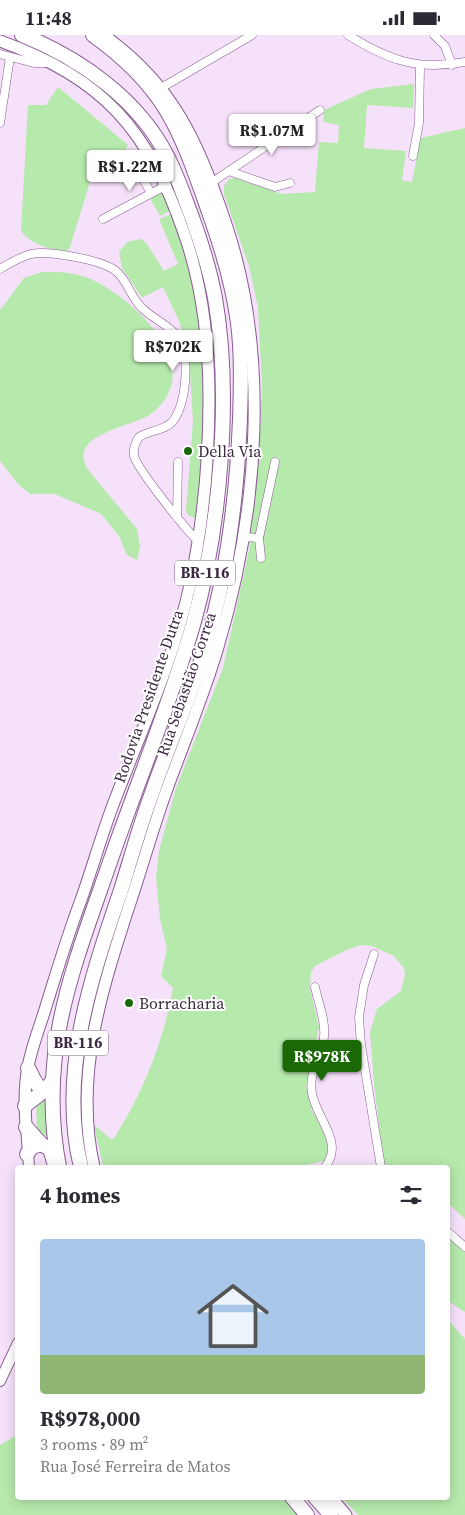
<!DOCTYPE html>
<html lang="en">
<head>
<meta charset="utf-8">
<style>
	:root { --surface:#fff; --page:#f2f2f3; --text:#2b2b33; --muted:#7c7c81; --line:#e1e1e2; --accent:#1b6807 }
	body { margin:0; font-family:"Source Serif 4",serif; background:var(--page); color:var(--text); height:100vh; display:flex; flex-direction:column; font-size:19px; white-space:nowrap }
	* { box-sizing:border-box; margin:0 }
	p { font-size:16px; color:var(--muted) }
	.icon { flex:none; width:28px; height:28px; fill:none; stroke:currentColor; stroke-width:2; stroke-linecap:round; stroke-linejoin:round }
	.map { position:relative; flex:1; overflow:hidden }
	.side { position:absolute; left:15px; top:1130px; width:435px; height:335px; display:flex; flex-direction:column; background:var(--surface); border-radius:5px; box-shadow:0 2px 12px #0003 }
	.side>* { flex:none }
	.price { position:absolute; translate:-50% -42px; padding:0 11px; border-radius:5px; background:#fff; color:#222; font-size:16px; line-height:32px; filter:drop-shadow(0 1px 2px #0008) }
	.price::after { content:''; position:absolute; left:50%; top:30px; width:15px; height:11px; margin-left:-8px; background:inherit; clip-path:polygon(0 0,100% 0,50% 100%) }
	.price.current { background:var(--accent); color:#fff }
	ul { padding:0; list-style:none }
	li { display:grid; align-content:center; gap:10px; height:265px; padding:0 25px }
	li+li { border-top:1px solid var(--line) }
	li span { display:grid; place-items:center; height:155px; border-radius:5px; color:#555 }
	li>.icon { margin-inline-start:auto }
	span .icon { width:90px; height:90px; fill:#fffc; stroke-width:1 }
	li b { font-size:21px }
	h2 { display:flex; justify-content:space-between; align-items:center; height:60px; padding:0 25px; font-size:21px }
	.status { display:flex; justify-content:space-between; align-items:center; height:35px; padding:0 25px; background:var(--surface); direction:ltr }
	.status svg { height:14px; fill:currentColor }
	.map>svg:first-child { display:block }
	.green { fill:#b6e9ac }
	.lines { fill:none; stroke-linecap:round; stroke-linejoin:round }
	.street-casing { stroke:#895b92; stroke-width:9 }
	.secondary-casing { stroke:#895b92; stroke-width:12 }
	.primary-casing { stroke:#895b92; stroke-width:13 }
	.highway-casing { stroke:#895b92; stroke-width:16 }
	.street { stroke:#fff; stroke-width:8 }
	.secondary { stroke:#fff; stroke-width:10 }
	.primary { stroke:#fff; stroke-width:11 }
	.highway { stroke:#fff; stroke-width:14 }
	.poi-dot { fill:#1b6807; stroke:#fff; stroke-width:2 }
	.labels { text-anchor:middle; stroke-width:4; stroke-linejoin:round; paint-order:stroke }
	.shield { fill:#fff; stroke:#77697b; stroke-width:1 }
	.shield-label { font-size:15px; font-weight:bold; fill:#3d2942 }
	.poi-label { font-size:16px; fill:#3d2942; stroke:#fff; text-anchor:start }
	.street-label { font-size:16px; fill:#3d2942; stroke:#fff }
</style>
</head>
<body>
<div class="status"><b>11:48</b><svg viewBox="0 0 49 12"><path d="M0 12V9h3v3zM5 12V6h3v6zM10 12V3h3v9zM15 12V0h3v12zM26 1h20v11H26zM47 4h2v5h-2z"/></svg></div>
<div class="map">
<svg width="465" height="1480" viewBox="0 0 465 1480">
	<rect width="100%" height="100%" fill="#f6e1fa"/>
	<g class="green">
		<path d="M 414,49 L 413,73 L 367,70 L 364,113 L 406,116 L 402,145 L 412,147 L 420,103 L 465,93 L 465,1184 L 448,1168 L 448,1132 L 384,1132 L 374,1049 L 370,997 L 377,974 L 401,956 L 405,940 L 404,933 L 394,921 L 372,911 L 361,910 L 346,915 L 315,931 L 311,937 L 310,954 L 319,992 L 306,1052 L 312,1075 L 328,1104 L 331,1113 L 324,1126 L 297,1132 L 103,1132 L 94,1090 L 112,1105 L 114,1103 C 143,1058 164,1006 173,953 L 161,941 L 167,914 L 160,884 L 156,842 L 159,816 L 176,753 L 223,633 L 249,515 L 259,424 L 262,349 L 258,273 L 249,231 L 224,159 L 224,151 L 229,144 L 235,143 L 282,159 L 315,157 L 319,107 L 338,108 L 339,90 L 323,87 L 324,75 L 371,54 Z"/>
		<path d="M 58,52 L 128,110 L 114,134 L 99,118 L 70,212 L 66,217 C 52,215 28,209 21,195 L 28,70 L 46,70 Z"/>
		<path d="M 164,156 L 174,174 L 160,181 L 150,163 Z"/>
		<path d="M 171,179 L 192,235 L 207,329 L 198,483 L 189,481 L 186,476 L 193,386 L 189,323 L 180,288 L 163,252 L 142,263 L 122,233 L 119,217 L 127,207 L 141,204 L 147,209 L 164,236 L 178,229 L 159,184 Z"/>
		<path d="M 42,237 C 64,236 85,239 104,251 C 144,275 206,336 151,379 C 133,392 64,399 89,436 L 137,494 L 140,511 L 137,525 L 127,520 L 119,501 L 101,479 L 55,459 L 30,459 L 18,449 L 0,426 L 0,275 L 24,243 Z"/>
		<path d="M 47,1062 L 49,1102 L 47,1102 L 37,1094 L 36,1067 Z"/>
		<path d="M 448,1202 L 465,1216 L 465,1277 L 448,1266 Z"/>
		<path d="M 448,1285 L 465,1304 L 465,1480 L 358,1480 L 342,1463 L 448,1462 Z"/>
		<path d="M 17,1400 L 18,1462 L 284,1463 L 299,1480 L 0,1480 L 0,1410 Z"/>
	</g>
	<g class="lines">
		<g class="street-casing">
			<g id="street">
				<path d="M 348,0 C 388,25 418,36 465,27"/>
				<path d="M 434,0 L 445,11 L 452,30"/>
				<path d="M 0,19 L 34,28 L 47,28"/>
				<path d="M 161,53 L 252,0"/>
				<path d="M 0,88 L 10,22"/>
				<path d="M 413,121 L 419,88 L 420,31"/>
				<path d="M 229,136 L 275,152 L 290,148"/>
				<path d="M 139,137 L 151,158"/>
				<path d="M 211,148 L 320,75"/>
				<path d="M 103,184 L 167,150"/>
				<path d="M 0,234 C 10,228 20,222 31,219 C 48,215 102,225 116,236 C 128,246 131,263 142,273 C 153,284 169,290 178,302 C 191,320 186,369 173,386 C 165,396 149,395 139,402 C 135,408 133,414 134,421 C 138,435 186,495 198,506"/>
				<path d="M 177,482 L 178,427"/>
				<path d="M 243,502 L 259,503 L 275,427"/>
				<path d="M 259,503 L 261,523"/>
				<path d="M 374,919 L 364,950 L 359,982 L 361,1010 L 381,1132"/>
				<path d="M 315,952 C 318,967 326,986 324,1002 C 322,1021 308,1038 312,1058 C 316,1084 345,1107 325,1132"/>
				<path d="M 448,1197 L 465,1212"/>
			</g>
		</g>
		<g class="secondary-casing">
			<g id="secondary">
				<path d="M 26,1092 L 29,1132"/>
				<path d="M 0,1346 L 18,1308"/>
			</g>
		</g>
		<g class="primary-casing">
			<g id="primary">
				<path d="M 0,6 C 104,44 148,94 184,198 C 203,252 209,308 209,364 C 209,427 203,489 190,550 C 174,623 143,692 116,762 C 103,795 93,831 81,865 C 68,899 58,933 47,968 C 41,989 32,1010 28,1032 C 24,1052 25,1072 26,1092"/>
				<path d="M 94,1132 C 73,1039 103,951 132,862 C 144,826 154,789 167,754 C 184,707 204,660 218,612 C 258,478 271,320 225,186 C 199,109 174,51 106,2"/>
				<path d="M 331,1462 L 346,1480"/>
			</g>
		</g>
		<g class="highway-casing">
			<g id="highway">
				<path d="M 22,0 C 80,23 139,65 167,121 C 178,142 185,164 193,185 C 202,210 210,236 215,263 C 232,360 220,495 193,590 C 170,669 138,746 111,824 C 74,931 37,1016 59,1132"/>
				<path d="M 28,1033 C 33,1041 36,1055 47,1054"/>
				<path d="M 25,1071 C 34,1062 46,1057 52,1046"/>
				<path d="M 26,1092 L 41,1109 L 50,1114 L 54,1127"/>
				<path d="M 27,1119 L 32,1112 L 41,1109"/>
				<path d="M 81,1132 C 58,1039 91,943 121,855 C 131,823 140,790 152,758 C 169,708 191,661 206,610 C 228,536 237,461 240,384 C 241,352 242,319 238,288 C 233,250 222,213 209,177 C 180,95 167,53 93,0"/>
				<path d="M 292,1462 L 307,1480"/>
				<path d="M 315,1462 L 331,1480"/>
			</g>
		</g>
		<use href="#street" class="street"/>
		<use href="#secondary" class="secondary"/>
		<use href="#primary" class="primary"/>
		<use href="#highway" class="highway"/>
	</g>
	<g class="poi-dot">
		<circle cx="188" cy="416" r="5"/>
		<circle cx="129" cy="968" r="5"/>
	</g>
	<g class="labels">
		<g class="shield">
			<rect x="175" y="525.5" width="60" height="25" rx="4"/>
			<rect x="48" y="995.5" width="60" height="25" rx="4"/>
		</g>
		<g class="shield-label">
			<text x="205" y="543">BR-116</text>
			<text x="78" y="1013">BR-116</text>
		</g>
		<g class="poi-label">
			<text x="198" y="422">Della Via</text>
			<text x="139" y="974">Borracharia</text>
		</g>
		<g class="street-label">
			<text transform="translate(186 649) rotate(-71)" y="6">Rua Sebastião Correa</text>
			<text transform="translate(148 661) rotate(-71)" y="6">Rodovia Presidente Dutra</text>
		</g>
	</g>
</svg>
<b class="price" style="left:272px;top:121px">R$1.07M</b>
<b class="price" style="left:130px;top:157px">R$1.22M</b>
<b class="price" style="left:173px;top:337px">R$702K</b>
<b class="price current" style="left:322px;top:1047px">R$978K</b>
<section class="side">
<h2>4 homes<svg class="icon" aria-label="filters" viewBox="0 0 24 24"><path d="M4 7h16M4 17h16"/><circle cx="9" cy="7" r="2"/><circle cx="15" cy="17" r="2"/></svg></h2>
<ul>
<li><span style="background:linear-gradient(#a9c7e8 75%,#8fb573 0)"><svg class="icon" aria-label="home" viewBox="0 0 24 24"><path d="M3 11l9-7 9 7M6 9v11h12V9"/></svg></span><div><b>R$978,000</b><p>3 rooms · 89 m²</p><p>Rua José Ferreira de Matos</p></div></li>
</ul>
</section>
</div>
</body>
</html>
